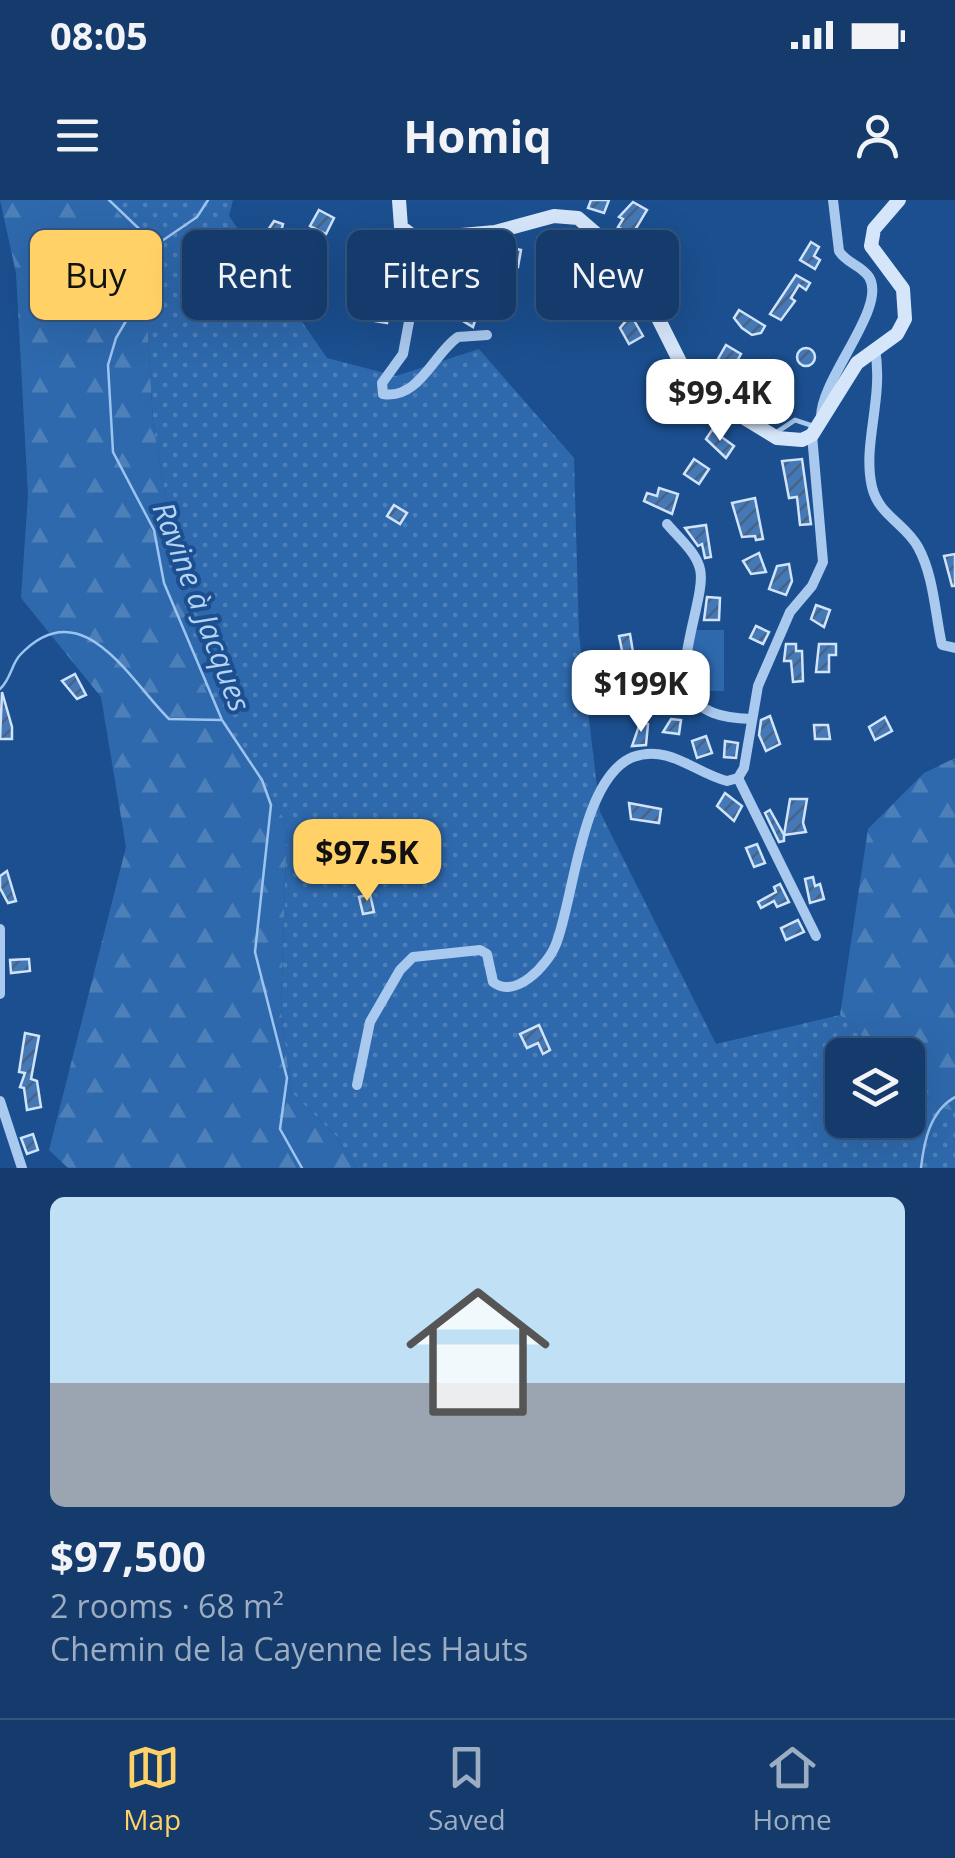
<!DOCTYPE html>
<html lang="en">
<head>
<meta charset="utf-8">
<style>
	:root { --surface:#143b6b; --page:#1d4271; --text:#f1f3f6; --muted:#9dadc1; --line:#33557e; --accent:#ffd166 }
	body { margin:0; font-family:"Open Sans",sans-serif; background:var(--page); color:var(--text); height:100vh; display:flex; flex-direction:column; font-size:38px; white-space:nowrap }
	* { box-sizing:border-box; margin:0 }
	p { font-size:32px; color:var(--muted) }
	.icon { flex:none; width:55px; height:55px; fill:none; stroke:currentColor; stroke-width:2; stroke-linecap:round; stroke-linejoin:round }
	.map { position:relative; height:968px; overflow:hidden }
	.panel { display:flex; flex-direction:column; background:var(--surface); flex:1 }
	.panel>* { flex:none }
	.top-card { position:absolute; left:30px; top:30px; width:895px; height:90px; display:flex; gap:20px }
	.controls { position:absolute; left:825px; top:838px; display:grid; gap:20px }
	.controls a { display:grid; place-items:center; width:100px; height:100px; border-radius:15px; background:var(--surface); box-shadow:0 10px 40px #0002,0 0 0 2px var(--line); font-size:50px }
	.price { position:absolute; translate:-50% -85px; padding:0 22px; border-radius:20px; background:#fff; color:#222; font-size:32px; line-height:65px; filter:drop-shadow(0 2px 5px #0008) }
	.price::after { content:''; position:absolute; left:50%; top:60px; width:30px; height:22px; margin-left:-15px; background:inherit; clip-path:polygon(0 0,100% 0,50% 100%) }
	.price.active { background:var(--accent); color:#111 }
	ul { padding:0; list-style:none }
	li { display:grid; align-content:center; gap:20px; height:530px; padding:0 50px }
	li span { display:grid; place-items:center; height:310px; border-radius:15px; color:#555 }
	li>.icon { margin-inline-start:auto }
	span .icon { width:180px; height:180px; fill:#fffc; stroke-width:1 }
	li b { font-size:42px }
	.tag { padding:0 35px; border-radius:15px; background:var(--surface); box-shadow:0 10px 40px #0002,0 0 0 2px var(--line); font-size:35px; line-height:90px }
	.tag.active { background:var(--accent); color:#111 }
	.status { display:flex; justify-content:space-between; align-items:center; height:70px; padding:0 50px; background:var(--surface); direction:ltr }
	.status svg { height:28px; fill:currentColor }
	header { display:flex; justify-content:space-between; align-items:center; height:130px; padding:0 50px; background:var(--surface); font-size:45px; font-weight:700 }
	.tab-bar { display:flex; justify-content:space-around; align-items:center; height:140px; border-top:2px solid var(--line); background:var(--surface); font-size:28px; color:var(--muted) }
	.tab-bar a { display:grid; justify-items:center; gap:5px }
	.tab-bar .active { color:var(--accent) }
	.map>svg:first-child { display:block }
	.grass { fill:url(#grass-dots) }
	.forest { fill:url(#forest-firs) }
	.pitch { fill:#2e69ad }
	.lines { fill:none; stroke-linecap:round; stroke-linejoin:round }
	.stream { stroke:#9cc4f0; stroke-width:2.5 }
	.building { fill:url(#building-hatch); stroke:#cfe3fa; stroke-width:2.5 }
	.service { stroke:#a9c9ee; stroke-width:5 }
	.minor { stroke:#a9c9ee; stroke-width:10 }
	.secondary { stroke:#d6e6fa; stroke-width:14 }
	.labels { text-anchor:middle; stroke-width:8; stroke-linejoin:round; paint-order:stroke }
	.water-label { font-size:30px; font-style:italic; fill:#b5d3f5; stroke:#1b4f8f }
</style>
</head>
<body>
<div class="status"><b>08:05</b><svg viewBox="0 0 49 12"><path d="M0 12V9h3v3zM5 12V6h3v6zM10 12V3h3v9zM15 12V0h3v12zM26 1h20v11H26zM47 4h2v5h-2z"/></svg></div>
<header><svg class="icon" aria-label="menu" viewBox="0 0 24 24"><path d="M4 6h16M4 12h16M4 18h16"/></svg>Homiq<svg class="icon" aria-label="person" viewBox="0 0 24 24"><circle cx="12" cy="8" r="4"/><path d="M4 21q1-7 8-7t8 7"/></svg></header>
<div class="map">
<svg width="955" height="968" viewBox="0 0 955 968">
	<defs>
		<pattern id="grass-dots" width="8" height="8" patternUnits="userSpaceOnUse" patternTransform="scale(2.5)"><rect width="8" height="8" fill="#2e69ad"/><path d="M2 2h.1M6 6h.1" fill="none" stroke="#4d80b9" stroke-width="1.8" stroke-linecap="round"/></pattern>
		<pattern id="forest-firs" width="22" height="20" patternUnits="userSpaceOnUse" patternTransform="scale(2.5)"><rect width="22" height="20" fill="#2e69ad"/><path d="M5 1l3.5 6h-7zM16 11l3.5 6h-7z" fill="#4d80b9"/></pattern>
		<pattern id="building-hatch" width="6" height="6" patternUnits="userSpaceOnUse" patternTransform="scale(2.5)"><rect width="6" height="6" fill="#4478b7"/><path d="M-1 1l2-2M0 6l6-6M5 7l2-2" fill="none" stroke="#486282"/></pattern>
	</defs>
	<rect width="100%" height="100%" fill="#1b4f8f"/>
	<path class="grass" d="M 108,0 L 233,0 L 229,16 L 327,158 L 396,176 L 479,149 L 574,258 L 579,434 L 600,612 L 716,844 L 840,815 L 883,855 L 842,855 L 842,920 L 908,920 L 908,878 L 940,908 L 955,911 L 955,968 L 357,968 L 336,936 L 291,892 L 281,809 L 287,624 L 197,476 L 153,223 L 143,43 Z"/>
	<g class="forest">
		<path d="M 0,0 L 108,0 L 143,43 L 153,223 L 197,476 L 287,624 L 281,809 L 291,892 L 336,936 L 357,968 L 68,968 L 49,950 L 126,647 L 101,497 L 21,398 L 28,295 L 16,73 Z"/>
		<path d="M 955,558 L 955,911 L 940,908 L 908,878 L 908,855 L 883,855 L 840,815 L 868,629 L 924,573 Z"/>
	</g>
	<path class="pitch" d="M 692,430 L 724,430 L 724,491 L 691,491 Z"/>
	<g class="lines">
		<g class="stream">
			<path d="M 109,0 L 155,44"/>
			<path d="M 208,0 L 197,17 L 156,45 L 142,94 L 116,138 L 108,165 L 113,252 L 154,330 L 164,383 L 222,520 L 262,580 L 271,605 L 255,752 L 287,878 L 280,929 L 302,968"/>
			<path d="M 0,489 C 11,479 11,465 20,455 C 82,389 130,481 169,519 L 221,520"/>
			<path d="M 921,968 C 924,941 930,911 955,897"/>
		</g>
	</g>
	<g class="building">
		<path d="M 591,0 L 609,0 L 604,13 L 588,8 Z"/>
		<path d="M 633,2 L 647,10 L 632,35 L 618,27 L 623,19 L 619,17 Z"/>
		<path d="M 319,10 L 334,18 L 326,34 L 310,26 Z"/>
		<path d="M 274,21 L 283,24 L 278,43 L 262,39 Z"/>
		<path d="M 811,42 L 819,47 L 814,56 L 820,60 L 815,69 L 800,60 Z"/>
		<path d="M 504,46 L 521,50 L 518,67 L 492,62 L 490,70 L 474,67 L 476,54 L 502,51 Z"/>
		<path d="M 399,52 L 416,54 L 412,79 L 404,88 L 397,81 L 411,67 L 397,64 Z"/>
		<path d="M 560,53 L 570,57 L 562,84 L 569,87 L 564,100 L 550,94 Z"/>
		<path d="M 659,57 L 661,78 L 649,79 L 647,58 Z"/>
		<path d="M 796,75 L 810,83 L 806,90 L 799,85 L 791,98 L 795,101 L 781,120 L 770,114 Z"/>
		<path d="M 436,77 L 441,81 L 437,85 L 449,95 L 442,105 L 427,94 Z"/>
		<path d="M 373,97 L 391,100 L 387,123 L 369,120 Z"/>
		<path d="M 598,97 L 605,110 L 593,116 L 586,103 Z"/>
		<path d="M 459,99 L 481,102 L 473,127 L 463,121 L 464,112 L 458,111 Z"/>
		<path d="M 739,110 L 765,126 L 761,133 L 752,135 L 742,128 L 734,118 Z"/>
		<path d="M 631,115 L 643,136 L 629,144 L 620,128 Z"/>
		<path d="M 726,145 L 741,154 L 733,168 L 718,159 Z"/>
		<circle cx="806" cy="157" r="9"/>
		<path d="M 712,230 L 734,246 L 726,258 L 706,239 Z"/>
		<path d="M 694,259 L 709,269 L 699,284 L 684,274 Z"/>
		<path d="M 802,259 L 811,324 L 800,325 L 797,297 L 789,298 L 782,261 Z"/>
		<path d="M 659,288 L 678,294 L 672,314 L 644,301 L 647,293 L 657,296 Z"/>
		<path d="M 755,298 L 763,339 L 756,340 L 755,336 L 742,337 L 732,303 Z"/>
		<path d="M 394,305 L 407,313 L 400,324 L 387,316 Z"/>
		<path d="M 706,325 L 711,357 L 705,358 L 702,344 L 698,346 L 685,328 Z"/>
		<path d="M 759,353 L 766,372 L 751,374 L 743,361 Z"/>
		<path d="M 955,354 L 955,386 L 952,386 L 944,356 Z"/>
		<path d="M 789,364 L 792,381 L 786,395 L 769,389 L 777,366 Z"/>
		<path d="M 707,397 L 720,398 L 719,420 L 704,420 Z"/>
		<path d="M 816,405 L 830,410 L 824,427 L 811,419 Z"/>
		<path d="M 756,426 L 769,432 L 763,444 L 750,438 Z"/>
		<path d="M 630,434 L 634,458 L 624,460 L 619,436 Z"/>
		<path d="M 786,444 L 796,444 L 796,451 L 802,451 L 803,481 L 793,482 L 791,461 L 784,461 Z"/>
		<path d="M 819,444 L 836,444 L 836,455 L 829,455 L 829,472 L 816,472 Z"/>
		<path d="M 75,474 L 86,495 L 77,499 L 62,481 Z"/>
		<path d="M 2,492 L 12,527 L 12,539 L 0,539 Z"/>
		<path d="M 770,516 L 780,544 L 766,551 L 759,535 L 761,520 Z"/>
		<path d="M 885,517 L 892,531 L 875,540 L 869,527 Z"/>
		<path d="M 671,519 L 681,520 L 679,534 L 663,532 Z"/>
		<path d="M 640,523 L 648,524 L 646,545 L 632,546 Z"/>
		<path d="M 814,525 L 828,525 L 830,539 L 815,539 Z"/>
		<path d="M 706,536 L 712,553 L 697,558 L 692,541 Z"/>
		<path d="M 725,541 L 738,543 L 736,558 L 724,557 Z"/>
		<path d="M 725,593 L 742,606 L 734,621 L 717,606 Z"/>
		<path d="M 790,599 L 807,599 L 803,623 L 806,632 L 784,635 Z"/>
		<path d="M 629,603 L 661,609 L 659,623 L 631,619 Z"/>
		<path d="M 770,610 L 784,635 L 784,641 L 779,642 L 765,613 Z"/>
		<path d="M 757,644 L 765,663 L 754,667 L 746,648 Z"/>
		<path d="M 7,671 L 16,701 L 8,703 L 0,688 L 0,676 Z"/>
		<path d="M 813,677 L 815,686 L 820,684 L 824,699 L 810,703 L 805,679 Z"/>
		<path d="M 780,684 L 789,702 L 777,707 L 774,701 L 761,708 L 758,702 L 776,692 L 774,687 Z"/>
		<path d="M 370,694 L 374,712 L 363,714 L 359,697 Z"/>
		<path d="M 798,720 L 804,732 L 786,740 L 781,728 Z"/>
		<path d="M 29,759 L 30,771 L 11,773 L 10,760 Z"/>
		<path d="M 539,825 L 550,850 L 543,854 L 538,843 L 527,848 L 520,834 Z"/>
		<path d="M 25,833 L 39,836 L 31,879 L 37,881 L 41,907 L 27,910 L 24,888 L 20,887 L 25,873 L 19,872 Z"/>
		<path d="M 33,934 L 38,950 L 27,954 L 21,938 Z"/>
	</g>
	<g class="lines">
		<path class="service" d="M 774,234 L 795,220 L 813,226"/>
		<g class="minor">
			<path d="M 487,135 L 458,137 C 434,153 419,200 383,194 L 382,183 L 403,154 L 413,100 L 430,71 L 447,53 L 488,42 L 495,32"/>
			<path d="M 875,149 C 884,199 862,244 872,287 C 879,316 905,323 918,347 C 934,376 935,414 942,445 L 955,448"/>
			<path d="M 821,217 C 821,178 888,107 869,77 C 861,65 846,63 839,51 L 833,0"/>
			<path d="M 667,324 C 678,337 696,352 700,369 C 706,392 680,449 686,487 C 698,514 724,518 751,519"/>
			<path d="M 738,578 L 816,736"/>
			<path d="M 0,729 L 0,794"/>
			<path d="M 357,885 L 370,822 L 400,770 L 413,757 L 480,750 L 487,754 L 493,782 C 515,800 548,765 556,744 C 574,699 581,578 633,557 C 669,544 695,573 727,581 L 738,578 L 744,568 L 758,486 L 790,412 L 812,386 L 823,362 L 812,235"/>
			<path d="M 0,901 L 22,968"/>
		</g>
		<path class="secondary" d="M 399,0 L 401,27 L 417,39 L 495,32 L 554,16 L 578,18 L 607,43 L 654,110 L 692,186 L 777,238 L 802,240 L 812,235 L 857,163 L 897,134 L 905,119 L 903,89 L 871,46 L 874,29 L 899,0"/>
	</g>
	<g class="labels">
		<g class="water-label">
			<text transform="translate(201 407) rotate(69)" y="10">Ravine à Jacques</text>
		</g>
	</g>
</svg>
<div class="controls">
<a><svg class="icon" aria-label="layers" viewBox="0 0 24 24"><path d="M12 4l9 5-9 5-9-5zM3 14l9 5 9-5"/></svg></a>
</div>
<b class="price" style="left:720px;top:244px">$99.4K</b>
<b class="price" style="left:641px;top:535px">$199K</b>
<b class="price active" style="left:367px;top:704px">$97.5K</b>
<div class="top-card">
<a class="tag active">Buy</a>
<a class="tag">Rent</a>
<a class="tag">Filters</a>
<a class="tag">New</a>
</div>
</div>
<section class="panel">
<ul>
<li><span style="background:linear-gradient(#bfe0f5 60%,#9aa5b1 0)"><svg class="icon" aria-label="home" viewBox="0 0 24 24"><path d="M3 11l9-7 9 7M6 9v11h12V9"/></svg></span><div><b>$97,500</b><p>2 rooms · 68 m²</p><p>Chemin de la Cayenne les Hauts</p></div></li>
</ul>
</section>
<nav class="tab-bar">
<a class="active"><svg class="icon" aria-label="map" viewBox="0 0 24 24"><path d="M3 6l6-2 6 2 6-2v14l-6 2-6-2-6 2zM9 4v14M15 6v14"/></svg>Map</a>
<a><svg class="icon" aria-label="saved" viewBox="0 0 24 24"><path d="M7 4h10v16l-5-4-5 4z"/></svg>Saved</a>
<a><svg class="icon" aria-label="home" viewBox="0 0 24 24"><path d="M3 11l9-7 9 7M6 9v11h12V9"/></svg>Home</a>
</nav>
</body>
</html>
